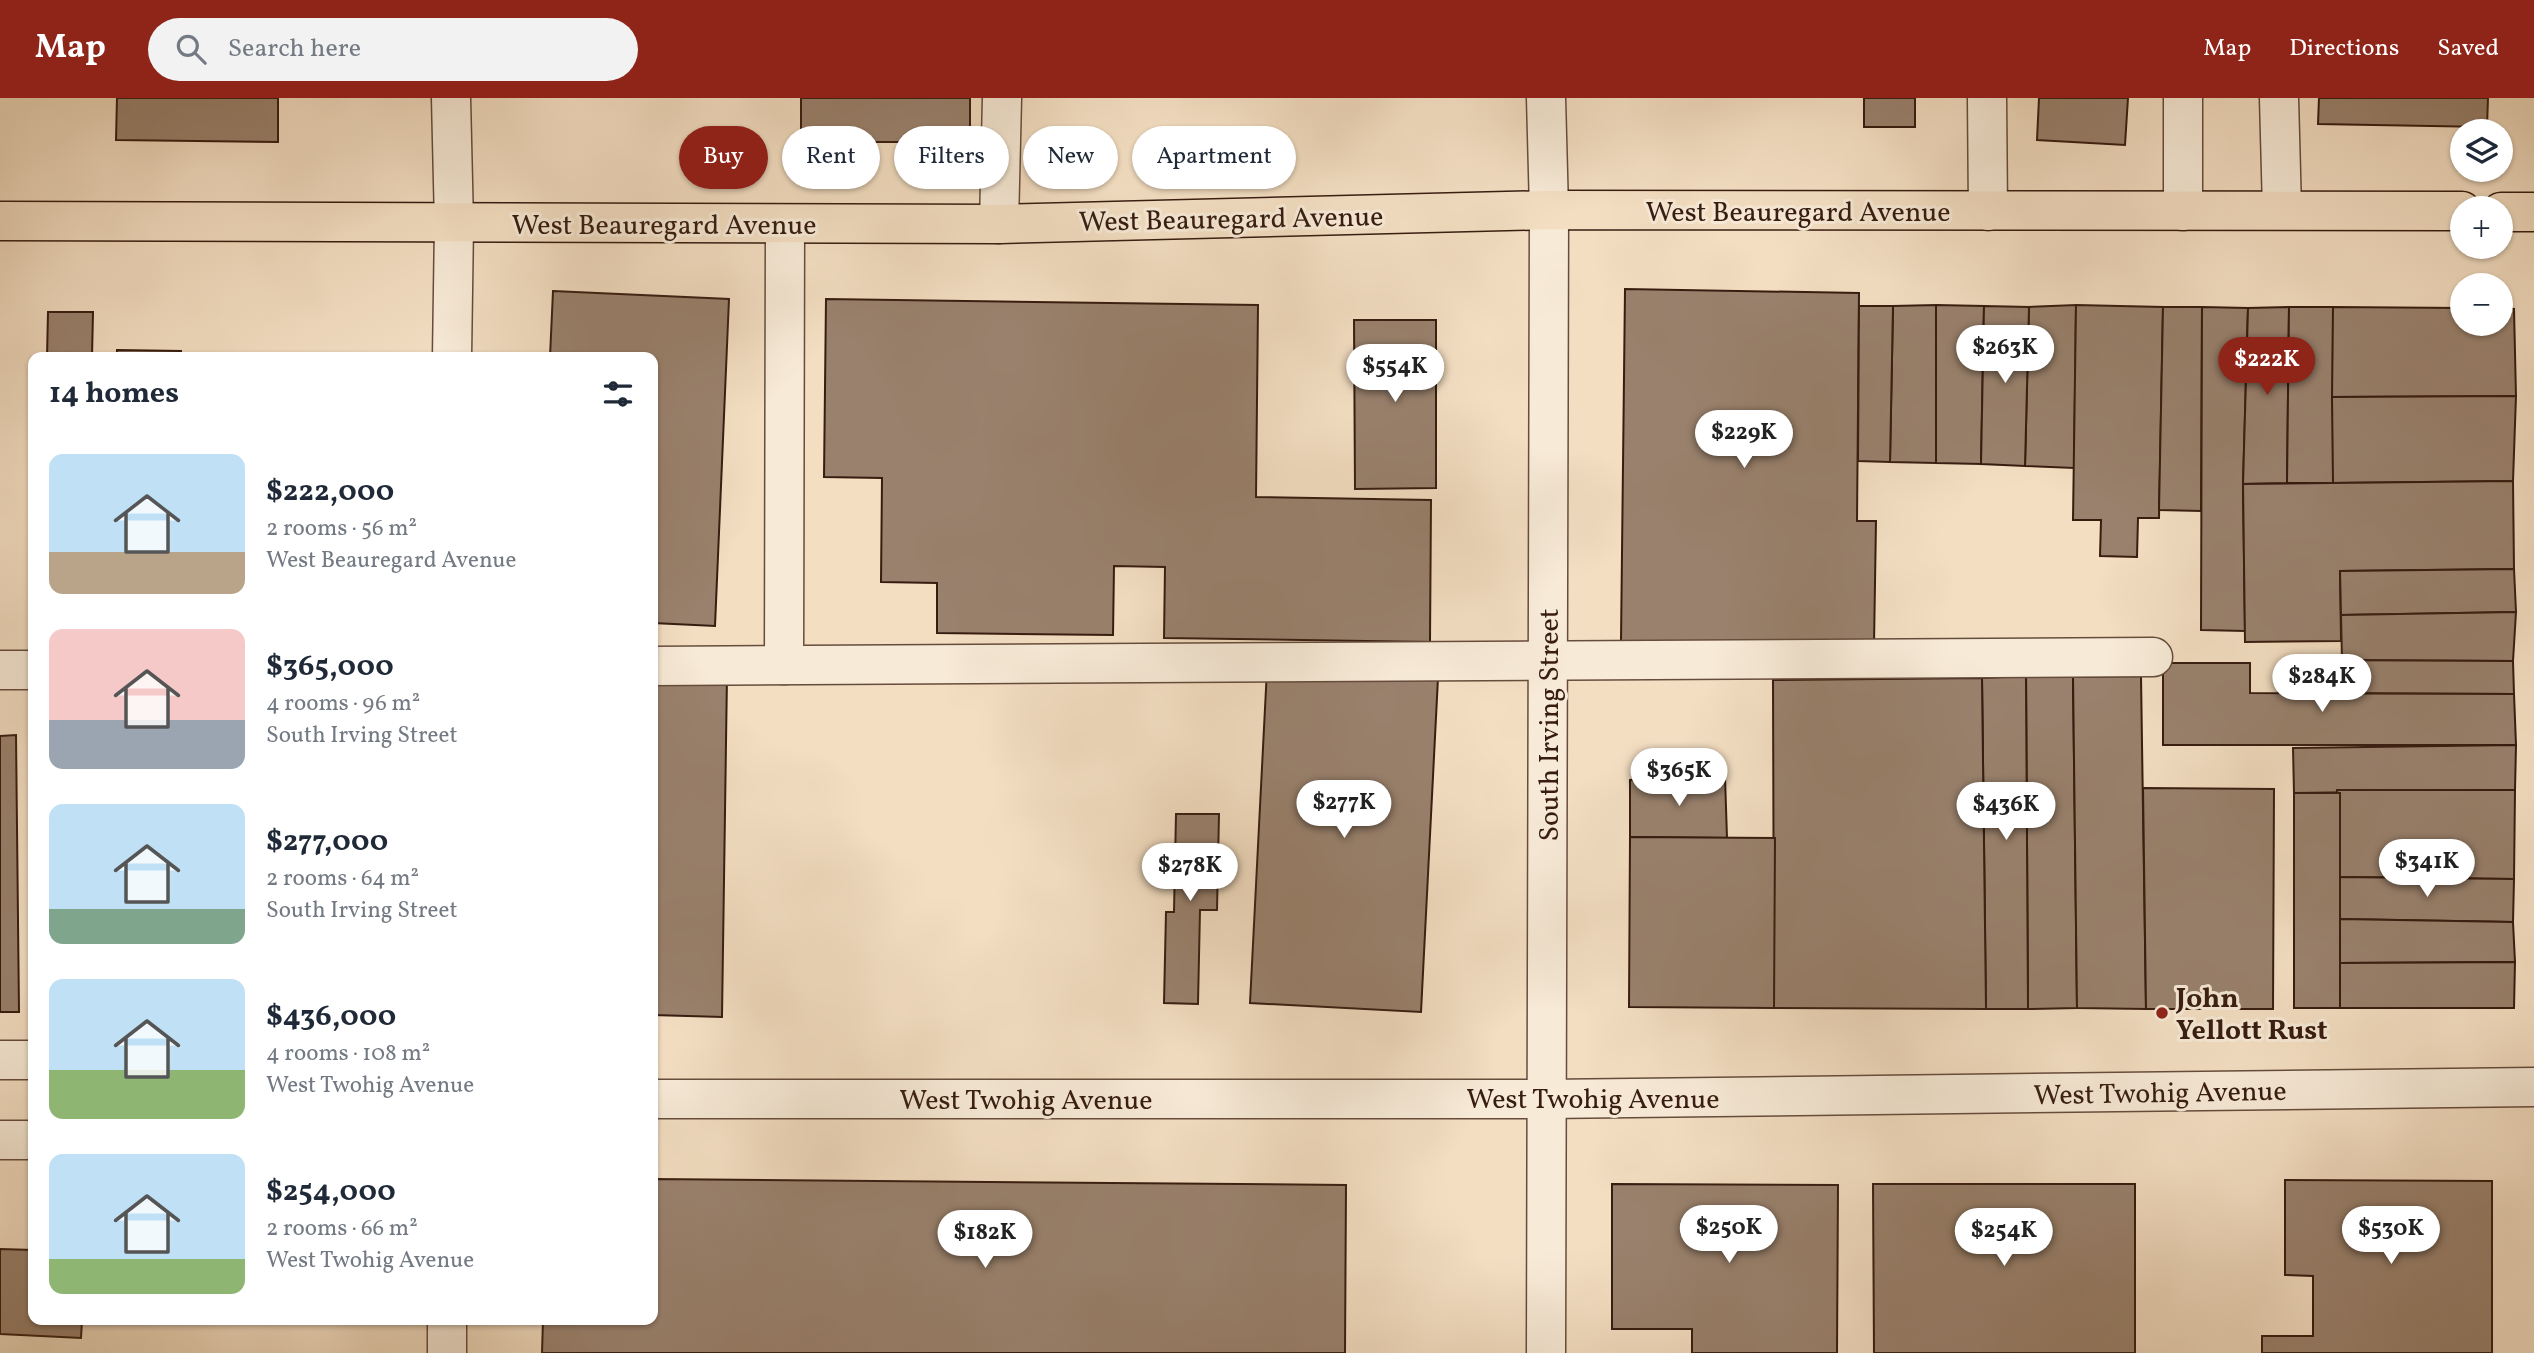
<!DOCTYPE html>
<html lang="en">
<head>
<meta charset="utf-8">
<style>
	:root { --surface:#fff; --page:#f2f2f3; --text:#1f2937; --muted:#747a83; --accent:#8f2418 }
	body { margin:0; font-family:Vollkorn,serif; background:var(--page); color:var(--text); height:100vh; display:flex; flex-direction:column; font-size:26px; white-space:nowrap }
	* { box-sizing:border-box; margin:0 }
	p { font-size:23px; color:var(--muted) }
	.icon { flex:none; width:38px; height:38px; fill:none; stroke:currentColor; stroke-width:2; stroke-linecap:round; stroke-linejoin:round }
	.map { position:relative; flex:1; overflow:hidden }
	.sheet { position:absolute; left:28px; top:254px; width:630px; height:973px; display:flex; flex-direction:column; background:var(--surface); border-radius:14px; box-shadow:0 2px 5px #0004 }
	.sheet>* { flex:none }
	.hud { position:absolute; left:679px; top:28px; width:665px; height:63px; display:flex; gap:14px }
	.fabs { position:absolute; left:2450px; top:21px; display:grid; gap:14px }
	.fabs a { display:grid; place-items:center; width:63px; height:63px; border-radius:50%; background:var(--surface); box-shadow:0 2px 5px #0004; font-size:35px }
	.price { position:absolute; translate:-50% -60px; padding:0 16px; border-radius:24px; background:#fff; color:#222; font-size:23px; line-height:46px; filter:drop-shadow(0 2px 4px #0008) }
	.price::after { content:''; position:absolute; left:50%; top:42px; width:21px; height:16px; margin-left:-10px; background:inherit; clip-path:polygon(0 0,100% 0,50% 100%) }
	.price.on { background:var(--accent); color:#fff }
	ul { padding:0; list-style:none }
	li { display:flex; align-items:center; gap:21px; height:175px; padding:0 21px }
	li span { display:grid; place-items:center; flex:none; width:196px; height:140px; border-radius:14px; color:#555 }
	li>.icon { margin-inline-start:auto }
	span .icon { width:84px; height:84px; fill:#fffc; stroke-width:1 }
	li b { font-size:30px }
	h2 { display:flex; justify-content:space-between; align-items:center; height:84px; padding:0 21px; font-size:30px }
	.chip { padding:0 24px; border-radius:32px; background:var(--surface); box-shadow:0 2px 5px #0004; font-size:24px; line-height:63px }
	.chip.on { background:var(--accent); color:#fff }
	header { display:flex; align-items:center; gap:42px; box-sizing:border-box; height:98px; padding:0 35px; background:var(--accent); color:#fff }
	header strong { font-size:33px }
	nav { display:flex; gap:38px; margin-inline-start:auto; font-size:24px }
	.search { width:490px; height:63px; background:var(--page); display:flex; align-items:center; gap:18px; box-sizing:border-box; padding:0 24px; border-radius:38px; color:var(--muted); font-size:26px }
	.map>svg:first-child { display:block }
	.building { fill:#99816d; stroke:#371c10; stroke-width:2 }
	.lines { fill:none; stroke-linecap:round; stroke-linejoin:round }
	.minor-casing { stroke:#664c3c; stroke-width:41 }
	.major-casing { stroke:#371c10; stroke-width:41 }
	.minor { stroke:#f7ead7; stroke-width:38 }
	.major { stroke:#f3dec2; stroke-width:38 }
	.poi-dot { fill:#8f2418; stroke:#f7ead7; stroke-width:2.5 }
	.labels { text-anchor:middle; stroke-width:6; stroke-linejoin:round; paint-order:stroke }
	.street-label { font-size:28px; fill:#371c10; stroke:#f7ead7 }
	.poi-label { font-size:28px; font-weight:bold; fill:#371c10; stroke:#f7ead7; text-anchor:start }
</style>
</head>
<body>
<header>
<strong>Map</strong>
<div class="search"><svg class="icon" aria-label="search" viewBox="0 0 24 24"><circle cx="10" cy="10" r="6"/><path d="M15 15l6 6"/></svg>Search here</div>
<nav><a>Map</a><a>Directions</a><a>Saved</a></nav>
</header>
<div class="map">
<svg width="2534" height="1255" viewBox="0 0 2534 1255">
	<rect width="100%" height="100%" fill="#f3dec2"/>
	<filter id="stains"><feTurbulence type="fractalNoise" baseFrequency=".00286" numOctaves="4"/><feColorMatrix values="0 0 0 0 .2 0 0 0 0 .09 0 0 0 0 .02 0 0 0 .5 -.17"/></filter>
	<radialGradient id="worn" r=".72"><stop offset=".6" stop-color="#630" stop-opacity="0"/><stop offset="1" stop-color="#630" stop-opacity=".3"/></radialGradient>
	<g class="building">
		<path d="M 117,0 L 278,0 L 278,44 L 116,42 Z"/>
		<rect x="801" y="0" width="169" height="44"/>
		<rect x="1864" y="0" width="51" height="29"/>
		<path d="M 2039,0 L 2128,0 L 2125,47 L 2037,42 Z"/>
		<path d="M 2319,0 L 2488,0 L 2487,29 L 2318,26 Z"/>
		<path d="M 1625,191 L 1859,195 L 1857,423 L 1876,423 L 1874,547 L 1621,543 Z"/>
		<path d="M 553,193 L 729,201 L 715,528 L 653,525 L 653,259 L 550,259 Z"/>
		<path d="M 826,201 L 1258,207 L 1256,399 L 1431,402 L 1430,544 L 1164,540 L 1165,469 L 1114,468 L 1113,537 L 937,535 L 937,485 L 881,484 L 882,380 L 824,379 Z"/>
		<path d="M 1936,207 L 1936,365 L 1890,364 L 1893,208 Z"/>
		<path d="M 1936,207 L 1984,208 L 1981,366 L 1936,365 Z"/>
		<path d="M 2076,207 L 2074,370 L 2025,368 L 2029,209 Z"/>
		<path d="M 2076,207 L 2163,209 L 2159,420 L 2138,420 L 2137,459 L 2100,458 L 2101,422 L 2073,422 Z"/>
		<path d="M 1859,208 L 1893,208 L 1890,364 L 1858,363 Z"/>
		<path d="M 1984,208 L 2029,209 L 2025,368 L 1981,366 Z"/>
		<path d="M 2163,209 L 2202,209 L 2201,413 L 2159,412 Z"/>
		<path d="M 2202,209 L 2248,210 L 2243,386 L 2245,533 L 2201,532 Z"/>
		<path d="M 2289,209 L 2287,385 L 2243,386 L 2248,210 Z"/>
		<path d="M 2289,209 L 2333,209 L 2333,385 L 2287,385 Z"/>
		<path d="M 2333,209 L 2462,210 L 2462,226 L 2501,226 L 2501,210 L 2514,211 L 2516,298 L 2332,299 Z"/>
		<path d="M 48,214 L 93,214 L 92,259 L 47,259 Z"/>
		<path d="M 1354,222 L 1436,222 L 1436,390 L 1355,391 Z"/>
		<path d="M 117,252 L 181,253 L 181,259 L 117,259 Z"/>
		<path d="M 2516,298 L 2513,383 L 2333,385 L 2332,299 Z"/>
		<path d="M 2513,383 L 2514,471 L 2340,473 L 2341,543 L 2245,544 L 2243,386 Z"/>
		<path d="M 2514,471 L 2516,514 L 2341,517 L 2340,473 Z"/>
		<path d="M 2516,514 L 2513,563 L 2342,562 L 2341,517 Z"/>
		<path d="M 2304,562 L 2513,563 L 2514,596 L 2304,595 Z"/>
		<path d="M 2163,565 L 2250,565 L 2250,595 L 2514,596 L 2516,647 L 2163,647 Z"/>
		<path d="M 1267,571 L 1438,580 L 1421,914 L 1250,905 Z"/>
		<path d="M 653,576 L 727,577 L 722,919 L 653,917 Z"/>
		<path d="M 2026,578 L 2073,579 L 2077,910 L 2028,911 Z"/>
		<path d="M 2026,578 L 2028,911 L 1986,911 L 1982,580 Z"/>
		<path d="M 2141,578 L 2146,911 L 2077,910 L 2073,579 Z"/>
		<path d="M 1982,580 L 1986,911 L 1774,910 L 1773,582 Z"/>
		<path d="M 16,637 L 19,914 L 0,914 L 0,638 Z"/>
		<path d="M 2516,647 L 2515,692 L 2294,695 L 2293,650 Z"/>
		<path d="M 1725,679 L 1727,740 L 1630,739 L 1630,682 Z"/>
		<path d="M 2143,690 L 2274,691 L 2273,911 L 2146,911 Z"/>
		<path d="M 2337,692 L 2515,692 L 2514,781 L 2340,779 Z"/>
		<rect x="2294" y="695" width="46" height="215"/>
		<path d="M 1176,716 L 1219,716 L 1217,812 L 1200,812 L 1198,906 L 1164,905 L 1166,814 L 1174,814 Z"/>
		<path d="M 1630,739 L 1775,740 L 1774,910 L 1629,909 Z"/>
		<path d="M 2340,779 L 2514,781 L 2513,824 L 2340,821 Z"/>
		<path d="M 2340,821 L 2513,824 L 2515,864 L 2340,865 Z"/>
		<path d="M 2515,864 L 2514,910 L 2340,910 L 2340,865 Z"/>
		<path d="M 653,1081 L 1346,1087 L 1345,1255 L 542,1255 L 543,1222 L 653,1222 Z"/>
		<path d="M 2285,1082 L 2492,1083 L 2492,1255 L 2262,1255 L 2262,1238 L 2313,1238 L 2313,1178 L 2285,1177 Z"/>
		<path d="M 1612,1086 L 1838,1087 L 1837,1255 L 1692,1255 L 1692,1231 L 1612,1231 Z"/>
		<path d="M 1873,1086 L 2135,1086 L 2135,1255 L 1874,1255 Z"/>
		<path d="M 0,1151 L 33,1152 L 33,1222 L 82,1222 L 81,1240 L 0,1236 Z"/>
	</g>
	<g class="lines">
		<g class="minor-casing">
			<g id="minor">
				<path d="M 451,0 L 454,126 L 452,259"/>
				<path d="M 1546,0 L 1549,112 L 1546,1255"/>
				<path d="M 1987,0 L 1988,113"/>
				<path d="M 2279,0 L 2282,112"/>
				<path d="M 2183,113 L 2183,0"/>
				<path d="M 999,126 L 1002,0"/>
				<path d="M 784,567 L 785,126"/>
				<path d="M 653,568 L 2153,559"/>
				<path d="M 0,572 L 33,572"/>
				<path d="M 0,962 L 33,962"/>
				<path d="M 653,1001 L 1547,1001 L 2534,989"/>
				<path d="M 0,1042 L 33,1042"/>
				<path d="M 447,1222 L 447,1255"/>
			</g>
		</g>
		<g class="major-casing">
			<g id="major">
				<path d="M 2501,114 L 2534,114"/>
				<path d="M 0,123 L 999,126 L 1549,112 L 2462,113"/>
			</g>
		</g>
		<use href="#minor" class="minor"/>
		<use href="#major" class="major"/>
	</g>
	<circle class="poi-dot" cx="2162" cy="915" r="7"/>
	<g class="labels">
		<g class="street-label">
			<text x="1798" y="123">West Beauregard Avenue</text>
			<text transform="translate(1231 120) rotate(-1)" y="10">West Beauregard Avenue</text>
			<text x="664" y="136">West Beauregard Avenue</text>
			<text transform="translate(1548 627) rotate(-90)" y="10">South Irving Street</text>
			<text transform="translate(2160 994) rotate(-1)" y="10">West Twohig Avenue</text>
			<text x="1593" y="1010">West Twohig Avenue</text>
			<text x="1026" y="1011">West Twohig Avenue</text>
		</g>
		<g class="poi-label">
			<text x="2176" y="909">John<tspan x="2176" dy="32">Yellott Rust</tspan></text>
		</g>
	</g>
	<rect width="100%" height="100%" filter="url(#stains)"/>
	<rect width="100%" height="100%" fill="url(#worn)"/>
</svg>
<div class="fabs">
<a><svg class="icon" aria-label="layers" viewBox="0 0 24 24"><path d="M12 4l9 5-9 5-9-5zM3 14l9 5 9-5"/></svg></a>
<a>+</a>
<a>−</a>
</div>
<b class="price" style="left:2005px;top:287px">$263K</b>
<b class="price on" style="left:2267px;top:299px">$222K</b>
<b class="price" style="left:1395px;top:306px">$554K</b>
<b class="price" style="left:1744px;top:372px">$229K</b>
<b class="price" style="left:2322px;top:616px">$284K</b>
<b class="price" style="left:1679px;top:710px">$365K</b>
<b class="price" style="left:1344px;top:742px">$277K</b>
<b class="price" style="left:2006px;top:744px">$436K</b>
<b class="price" style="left:2427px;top:801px">$341K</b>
<b class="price" style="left:1190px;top:805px">$278K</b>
<b class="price" style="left:1729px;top:1167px">$250K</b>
<b class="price" style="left:2391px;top:1168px">$530K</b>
<b class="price" style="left:2004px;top:1170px">$254K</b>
<b class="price" style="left:985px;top:1172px">$182K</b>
<div class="hud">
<a class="chip on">Buy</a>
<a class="chip">Rent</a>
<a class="chip">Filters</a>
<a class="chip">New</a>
<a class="chip">Apartment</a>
</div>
<section class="sheet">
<h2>14 homes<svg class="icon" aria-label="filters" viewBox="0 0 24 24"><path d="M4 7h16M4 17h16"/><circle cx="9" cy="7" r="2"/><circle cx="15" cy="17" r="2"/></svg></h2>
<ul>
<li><span style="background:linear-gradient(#bfe0f5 70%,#b9a48a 0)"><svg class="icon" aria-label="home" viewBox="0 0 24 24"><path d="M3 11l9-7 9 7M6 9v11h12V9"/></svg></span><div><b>$222,000</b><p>2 rooms · 56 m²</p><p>West Beauregard Avenue</p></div></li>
<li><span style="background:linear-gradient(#f6c9c9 65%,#9aa5b1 0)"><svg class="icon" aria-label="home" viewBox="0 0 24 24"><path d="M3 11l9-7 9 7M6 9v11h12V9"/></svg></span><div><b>$365,000</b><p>4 rooms · 96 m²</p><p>South Irving Street</p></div></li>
<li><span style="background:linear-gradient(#bfe0f5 75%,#7fa58c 0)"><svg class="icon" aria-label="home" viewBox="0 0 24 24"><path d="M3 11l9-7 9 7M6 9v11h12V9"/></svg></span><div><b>$277,000</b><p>2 rooms · 64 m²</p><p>South Irving Street</p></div></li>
<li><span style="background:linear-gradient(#bfe0f5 65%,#8fb573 0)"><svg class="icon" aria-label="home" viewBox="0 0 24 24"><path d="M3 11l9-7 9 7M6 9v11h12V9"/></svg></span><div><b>$436,000</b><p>4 rooms · 108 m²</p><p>West Twohig Avenue</p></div></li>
<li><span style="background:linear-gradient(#bfe0f5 75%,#8fb573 0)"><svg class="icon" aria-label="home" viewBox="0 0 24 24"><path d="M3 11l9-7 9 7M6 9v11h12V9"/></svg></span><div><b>$254,000</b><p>2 rooms · 66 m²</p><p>West Twohig Avenue</p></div></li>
</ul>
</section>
</div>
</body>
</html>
